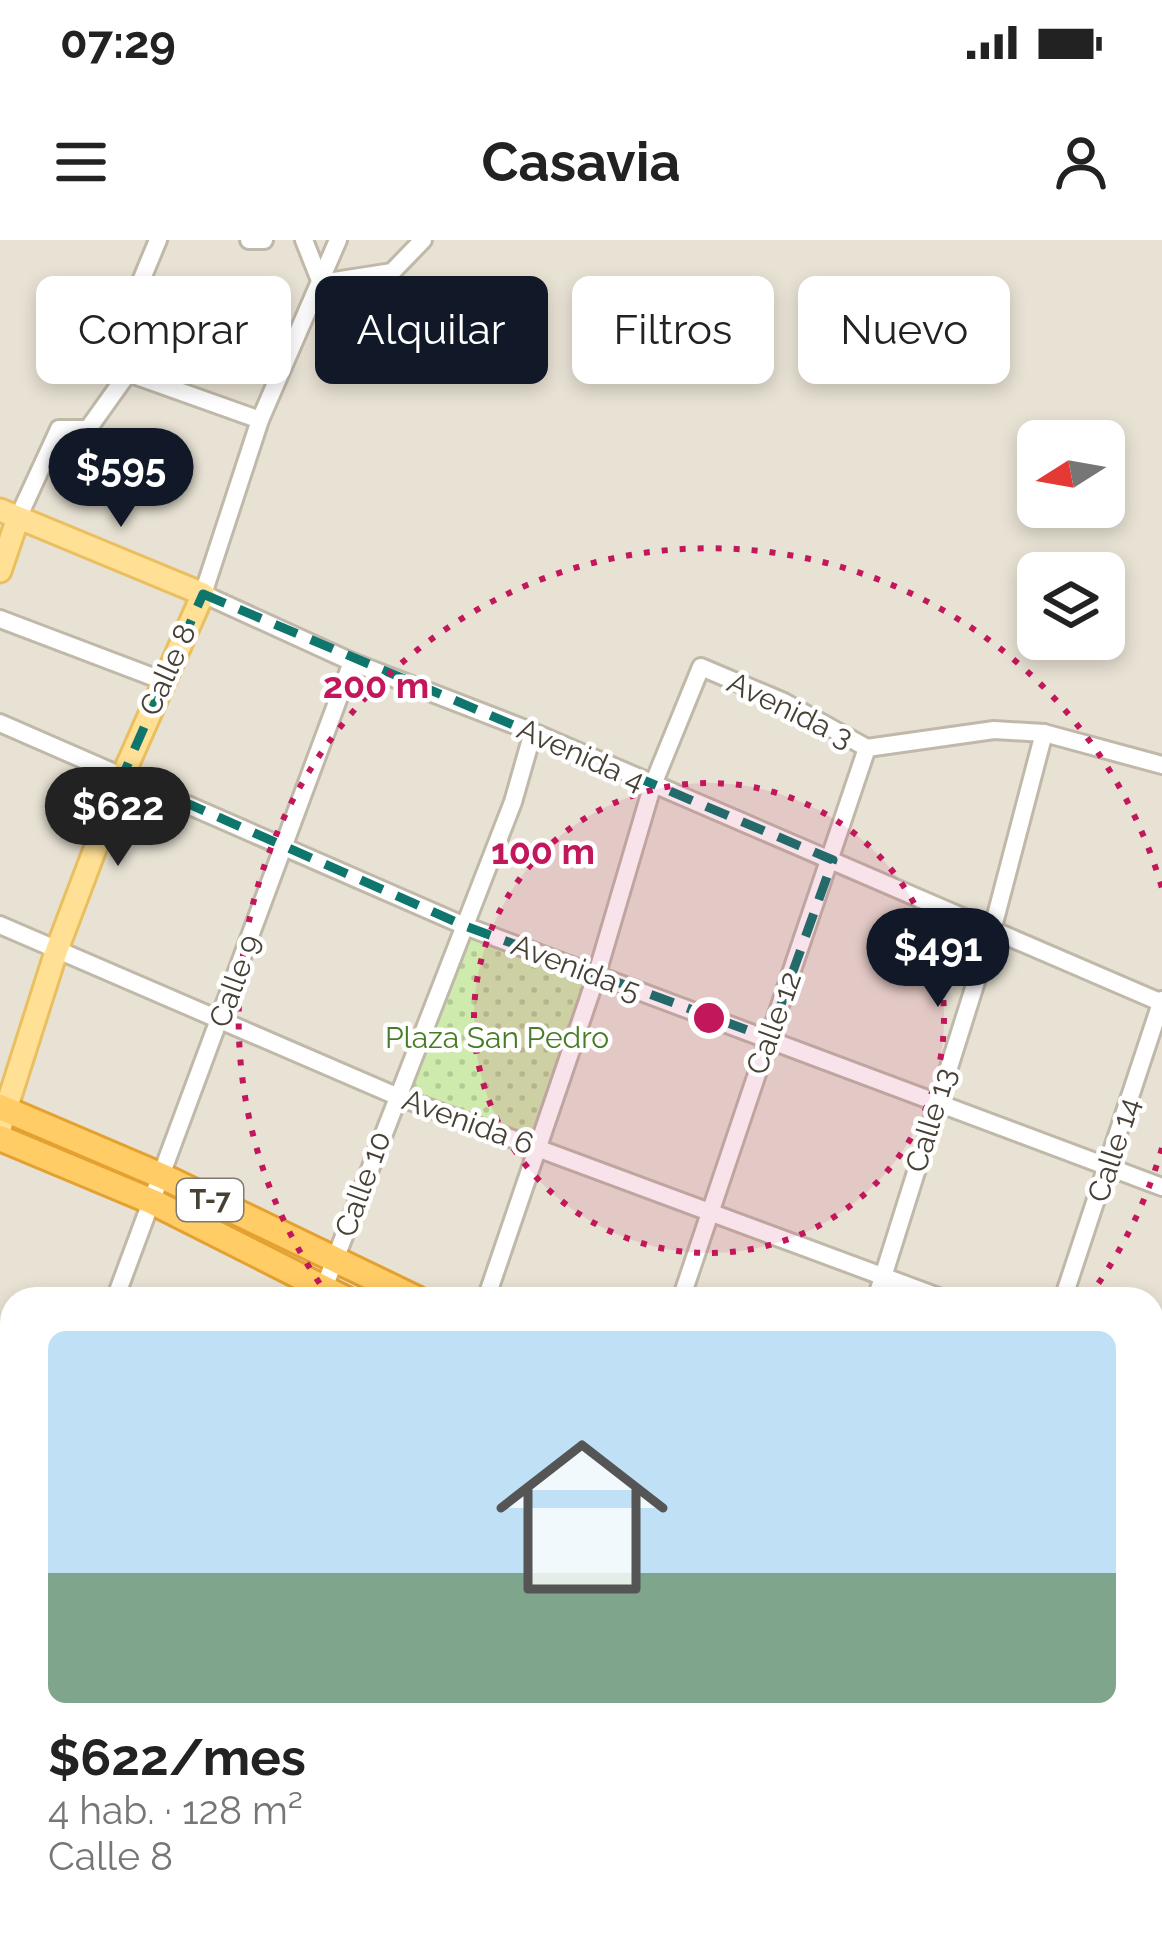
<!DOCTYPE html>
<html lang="es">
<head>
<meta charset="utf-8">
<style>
	:root { --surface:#fff; --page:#f6f6f6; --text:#222; --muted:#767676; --line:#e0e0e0; --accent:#111827 }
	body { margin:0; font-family:Raleway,sans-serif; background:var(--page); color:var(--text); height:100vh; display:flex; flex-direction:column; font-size:45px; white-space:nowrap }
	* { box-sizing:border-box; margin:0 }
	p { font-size:39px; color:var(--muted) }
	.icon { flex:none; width:66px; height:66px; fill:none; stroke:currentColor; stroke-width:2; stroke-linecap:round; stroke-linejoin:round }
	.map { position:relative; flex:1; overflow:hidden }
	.drawer { position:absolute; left:0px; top:1047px; width:1164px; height:660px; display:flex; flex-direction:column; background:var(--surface); border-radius:36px 36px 0 0; box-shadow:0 6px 18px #0003 }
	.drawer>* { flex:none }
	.top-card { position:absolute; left:36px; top:36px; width:1092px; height:108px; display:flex; gap:24px }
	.needle { width:78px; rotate:259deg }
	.controls { position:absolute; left:1017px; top:180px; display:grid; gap:24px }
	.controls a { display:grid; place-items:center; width:108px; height:108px; border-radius:18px; background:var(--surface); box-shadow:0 6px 18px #0003; font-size:60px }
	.price { position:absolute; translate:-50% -102px; padding:0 27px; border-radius:42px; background:var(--accent); color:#fff; font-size:39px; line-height:78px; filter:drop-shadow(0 3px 6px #0008) }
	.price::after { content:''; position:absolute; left:50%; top:72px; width:36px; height:27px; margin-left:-18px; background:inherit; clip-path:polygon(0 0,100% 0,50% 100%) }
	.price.selected { background:#222; color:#fff }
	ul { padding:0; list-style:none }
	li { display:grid; align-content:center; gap:24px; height:636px; padding:0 48px }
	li+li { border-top:3px solid var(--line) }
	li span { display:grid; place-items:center; height:372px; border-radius:18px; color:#555 }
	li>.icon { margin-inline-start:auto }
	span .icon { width:216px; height:216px; fill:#fffc; stroke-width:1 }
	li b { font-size:51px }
	.chip { padding:0 42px; border-radius:18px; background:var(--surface); box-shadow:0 6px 18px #0003; font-size:42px; line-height:108px }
	.chip.selected { background:var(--accent); color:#fff }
	.status { display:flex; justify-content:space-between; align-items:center; height:84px; padding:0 60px; background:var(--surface); direction:ltr }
	.status svg { height:33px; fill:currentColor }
	header { display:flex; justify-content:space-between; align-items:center; height:156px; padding:0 48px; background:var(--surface); font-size:54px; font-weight:700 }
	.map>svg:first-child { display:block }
	.residential { fill:#e8e2d4; fill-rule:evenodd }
	.green { fill:url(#green-dots) }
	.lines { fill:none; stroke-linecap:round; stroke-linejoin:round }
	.minor-casing { stroke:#c0b8a9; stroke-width:22 }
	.major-casing { stroke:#e9bf60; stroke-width:27 }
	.highway-casing { stroke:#e4a131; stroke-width:30 }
	.minor { stroke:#fff; stroke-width:16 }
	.major { stroke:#ffe094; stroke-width:21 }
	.highway { stroke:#fc6; stroke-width:24 }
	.marked { fill:none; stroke:#0f766e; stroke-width:9; stroke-dasharray:24 15; stroke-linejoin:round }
	.ring { fill:none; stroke:#c2185b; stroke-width:6; stroke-dasharray:6 12 }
	.labels { text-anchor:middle; stroke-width:9; stroke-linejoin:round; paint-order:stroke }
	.shield { fill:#fff; stroke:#7e7972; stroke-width:3 }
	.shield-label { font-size:27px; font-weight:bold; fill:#474035 }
	.street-label { font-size:30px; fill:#474035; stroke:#fff }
	.park-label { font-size:30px; fill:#477c26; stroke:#fff }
	.centre { fill:#c2185b; stroke:#fff; stroke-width:6 }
	.ring-label { font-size:36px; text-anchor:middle; font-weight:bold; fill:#c2185b; stroke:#fff; stroke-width:9; stroke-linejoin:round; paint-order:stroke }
</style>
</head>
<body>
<div class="status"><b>07:29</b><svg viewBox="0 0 49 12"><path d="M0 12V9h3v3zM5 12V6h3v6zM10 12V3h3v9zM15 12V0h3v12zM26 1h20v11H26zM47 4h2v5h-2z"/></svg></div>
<header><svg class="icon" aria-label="menu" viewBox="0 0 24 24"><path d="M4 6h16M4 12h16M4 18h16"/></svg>Casavia<svg class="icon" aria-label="person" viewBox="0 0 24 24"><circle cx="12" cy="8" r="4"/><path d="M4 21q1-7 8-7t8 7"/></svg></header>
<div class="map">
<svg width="1162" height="1707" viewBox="0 0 1162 1707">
	<defs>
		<pattern id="green-dots" width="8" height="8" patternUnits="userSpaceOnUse" patternTransform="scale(3)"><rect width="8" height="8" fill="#cfeaad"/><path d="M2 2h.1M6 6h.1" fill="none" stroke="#b3ca95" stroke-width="1.8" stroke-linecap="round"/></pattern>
	</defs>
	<rect width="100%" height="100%" fill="#f4f0e6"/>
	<path class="residential" d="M 0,0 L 1162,0 L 1162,1707 L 0,1707 ZM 1038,201 L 1104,201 L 1104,267 L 1038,267 ZM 1038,333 L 1104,333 L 1104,399 L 1038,399 ZM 12,1059 L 1152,1059 L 1152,1695 L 12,1695 Z"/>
	<path class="green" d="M 465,686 L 596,737 L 535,907 L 394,855 Z"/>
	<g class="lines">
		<g class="minor-casing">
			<g id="minor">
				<path d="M 249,0 L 264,0"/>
				<path d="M 304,0 L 321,43"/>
				<path d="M 338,0 L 260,180 L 203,354 L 352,422 L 533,492 L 1162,763"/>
				<path d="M 321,43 L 392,32 L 423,0"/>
				<path d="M 128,133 L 260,180"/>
				<path d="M 18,278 L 59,189 L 88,189 L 128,133 L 141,41 L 158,0"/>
				<path d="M 0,379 L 161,440"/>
				<path d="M 0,483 L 465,686 L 1162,947"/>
				<path d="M 0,685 L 394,855 L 944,1059"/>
				<path d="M 320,1058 L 513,562 L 533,492"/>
				<path d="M 115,1059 L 352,422"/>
				<path d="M 486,1059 L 596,737 L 652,547 L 701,427 L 784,462 L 867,508 L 994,490 L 1044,493 L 1162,525"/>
				<path d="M 681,1059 L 867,508"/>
				<path d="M 876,1059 L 992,691 L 1044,493"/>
				<path d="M 1063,1059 L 1162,760"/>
				<path d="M 1152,1143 L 1162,1147"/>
				<path d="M 0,1180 L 12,1184"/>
				<path d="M 0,1374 L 12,1340"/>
				<path d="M 0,1546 L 12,1551"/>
				<path d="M 481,1695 L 513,1707"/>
				<path d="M 1019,1695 L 1058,1707"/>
				<path d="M 69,1707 L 74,1695"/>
				<path d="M 286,1707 L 289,1695"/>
				<path d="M 669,1707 L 672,1695"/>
				<path d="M 850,1707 L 854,1695"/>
			</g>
		</g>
		<g class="major-casing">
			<g id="major">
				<path d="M 0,270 L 203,354 L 123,535 L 56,712 L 0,888"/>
				<path d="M 0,331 L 18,278"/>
				<path d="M 1152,1428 L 1162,1401"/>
				<path d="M 1055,1707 L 1059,1695"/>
			</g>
		</g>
		<g class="highway-casing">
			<g id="highway">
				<path d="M 0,867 L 164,937 L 417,1059"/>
				<path d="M 0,898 L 153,962 L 345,1059"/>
				<path d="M 1152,1341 L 1162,1344"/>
				<path d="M 1152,1368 L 1162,1371"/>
			</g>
		</g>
		<use href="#minor" class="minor"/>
		<use href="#major" class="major"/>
		<use href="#highway" class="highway"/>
	</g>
	<path class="marked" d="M 203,354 L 833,620 L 769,798 L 465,686 L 123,535 Z"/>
	<circle cx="709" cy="778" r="235" fill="#c2185b" fill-opacity=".12"/>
	<g class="ring">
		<circle cx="709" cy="778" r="235"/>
		<path d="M1162 908A471 471 0 0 1 1088 1058M330 1058A471 471 0 1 1 1162 648"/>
	</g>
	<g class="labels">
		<rect class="shield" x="177" y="939" width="66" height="42" rx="9"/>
		<g class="shield-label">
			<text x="210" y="969">T-7</text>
		</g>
		<g class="street-label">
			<text transform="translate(168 430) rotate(-66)" y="10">Calle 8</text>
			<text transform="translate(790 470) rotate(26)" y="10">Avenida 3</text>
			<text transform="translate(581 515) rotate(24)" y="10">Avenida 4</text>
			<text transform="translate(576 728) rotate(21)" y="10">Avenida 5</text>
			<text transform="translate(235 741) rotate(-70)" y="10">Calle 9</text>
			<text transform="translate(774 783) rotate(-70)" y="10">Calle 12</text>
			<text transform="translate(931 880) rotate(-73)" y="10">Calle 13</text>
			<text transform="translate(468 882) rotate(20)" y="10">Avenida 6</text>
			<text transform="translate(1114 910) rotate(-72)" y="10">Calle 14</text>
			<text transform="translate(363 944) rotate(-70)" y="10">Calle 10</text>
		</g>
		<g class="park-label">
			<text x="497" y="808">Plaza San Pedro</text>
		</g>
	</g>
	<circle cx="709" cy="778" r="18" class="centre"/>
	<g class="ring-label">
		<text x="376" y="458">200 m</text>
		<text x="543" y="624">100 m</text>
	</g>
</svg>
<div class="controls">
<a><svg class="needle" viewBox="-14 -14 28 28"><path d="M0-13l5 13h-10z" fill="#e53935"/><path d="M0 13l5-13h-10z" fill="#767676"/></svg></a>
<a><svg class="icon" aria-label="layers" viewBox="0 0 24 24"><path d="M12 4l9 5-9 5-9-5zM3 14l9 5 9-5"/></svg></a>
</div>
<b class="price" style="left:121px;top:290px">$595</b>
<b class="price selected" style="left:118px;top:629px">$622</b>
<b class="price" style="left:938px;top:770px">$491</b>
<div class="top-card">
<a class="chip">Comprar</a>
<a class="chip selected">Alquilar</a>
<a class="chip">Filtros</a>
<a class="chip">Nuevo</a>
</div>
<section class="drawer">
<ul>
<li><span style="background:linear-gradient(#bfe0f5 65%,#7fa58c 0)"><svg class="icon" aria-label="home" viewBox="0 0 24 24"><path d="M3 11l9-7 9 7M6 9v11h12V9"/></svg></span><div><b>$622/mes</b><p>4 hab. · 128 m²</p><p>Calle 8</p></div></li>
</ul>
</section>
</div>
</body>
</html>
